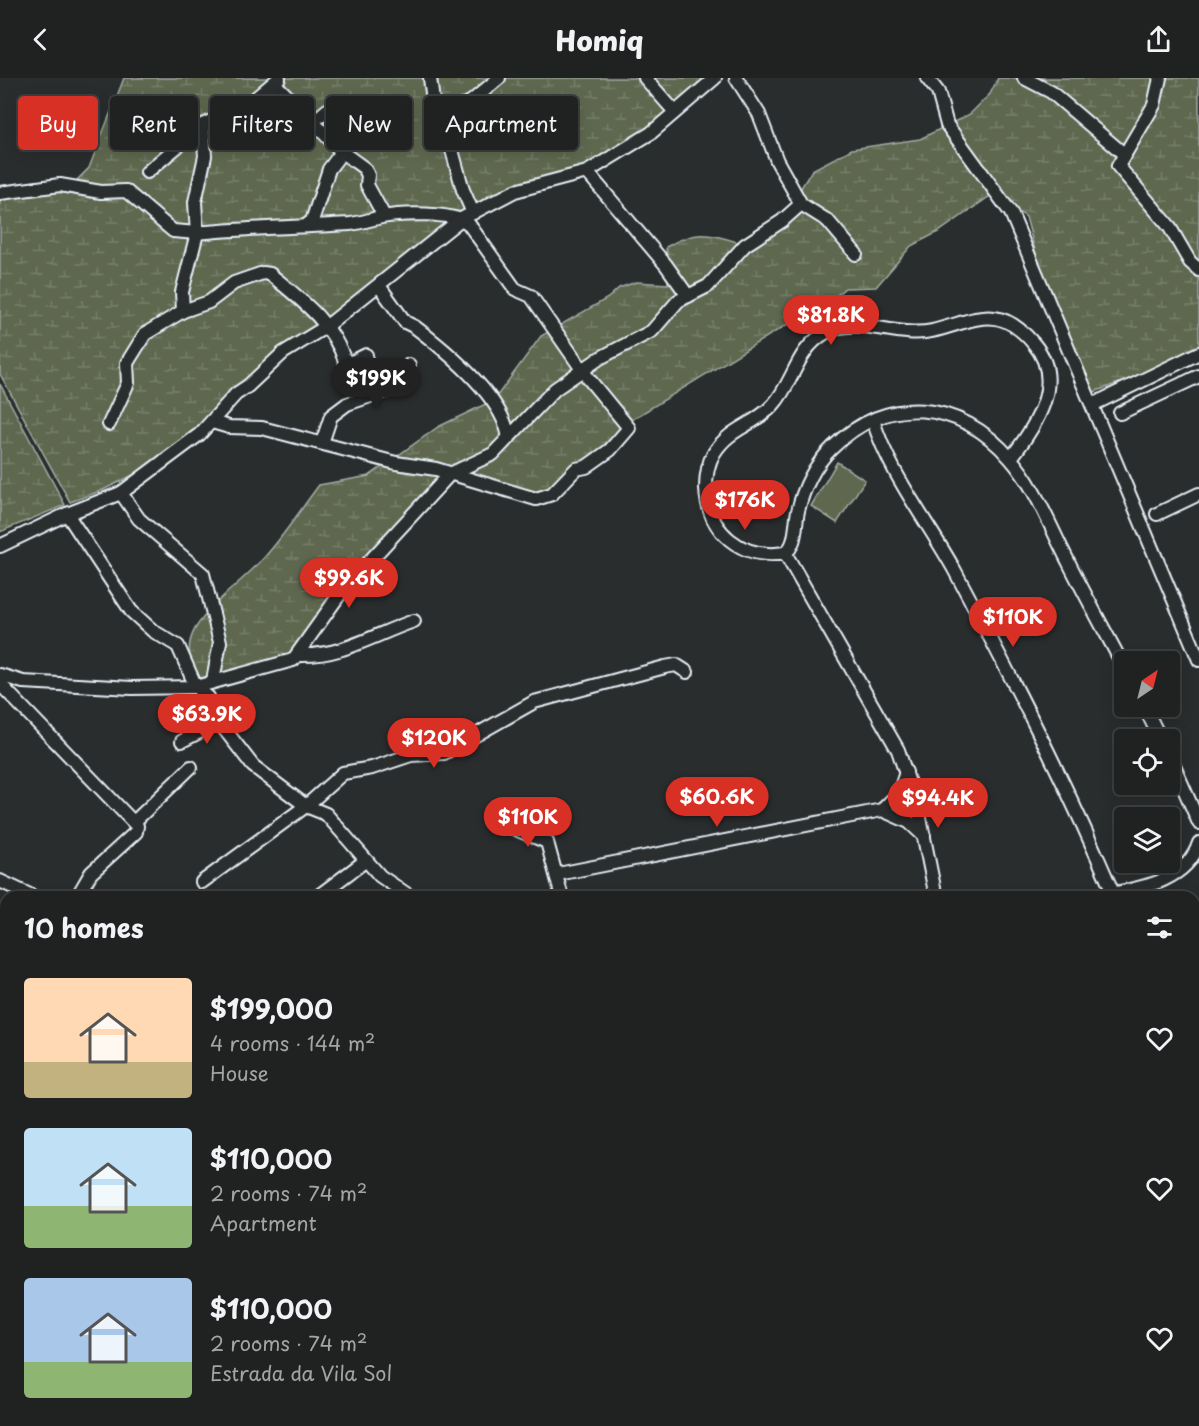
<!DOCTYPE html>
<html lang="en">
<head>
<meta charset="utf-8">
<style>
	:root { --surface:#202222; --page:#2d2f2f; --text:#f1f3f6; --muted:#a2a4a5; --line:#3d3f40; --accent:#d93025 }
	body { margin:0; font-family:"Playpen Sans",sans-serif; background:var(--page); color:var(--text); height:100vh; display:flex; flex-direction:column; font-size:22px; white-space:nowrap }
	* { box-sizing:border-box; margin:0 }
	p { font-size:20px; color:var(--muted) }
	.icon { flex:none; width:33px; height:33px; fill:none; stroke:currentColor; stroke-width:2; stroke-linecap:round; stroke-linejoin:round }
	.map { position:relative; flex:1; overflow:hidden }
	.side { position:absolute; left:0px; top:813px; width:1200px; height:536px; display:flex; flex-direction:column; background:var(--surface); border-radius:18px 18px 0 0; box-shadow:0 3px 15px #0003,0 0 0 2px var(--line) }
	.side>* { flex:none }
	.banner { position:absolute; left:18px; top:18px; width:600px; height:54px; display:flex; gap:12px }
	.needle { width:39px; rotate:35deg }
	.controls { position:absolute; left:1114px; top:573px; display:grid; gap:12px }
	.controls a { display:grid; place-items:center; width:66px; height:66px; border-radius:6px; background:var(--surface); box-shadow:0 3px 15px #0003,0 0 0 2px var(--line); font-size:30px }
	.price { position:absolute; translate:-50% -51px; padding:0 14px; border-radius:21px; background:var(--accent); color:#fff; font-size:20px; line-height:39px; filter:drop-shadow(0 2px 3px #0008) }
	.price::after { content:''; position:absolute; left:50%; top:36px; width:18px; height:14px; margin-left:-9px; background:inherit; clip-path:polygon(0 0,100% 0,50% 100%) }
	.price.active { background:#222; color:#fff }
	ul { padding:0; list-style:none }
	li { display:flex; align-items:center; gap:18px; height:150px; padding:0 24px }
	li span { display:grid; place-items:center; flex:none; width:168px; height:120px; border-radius:6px; color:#555 }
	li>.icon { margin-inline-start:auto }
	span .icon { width:72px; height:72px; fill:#fffc; stroke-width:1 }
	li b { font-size:26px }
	h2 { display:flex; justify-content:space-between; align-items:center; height:72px; padding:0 24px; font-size:26px }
	.chip { padding:0 21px; border-radius:6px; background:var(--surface); box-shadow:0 3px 15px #0003,0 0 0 2px var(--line); font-size:21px; line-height:54px }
	.chip.active { background:var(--accent); color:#fff }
	header { display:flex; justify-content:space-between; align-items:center; height:78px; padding:0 24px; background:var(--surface); font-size:27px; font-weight:800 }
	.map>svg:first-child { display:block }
	.grass { fill:#5e684f; stroke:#a3aca4; stroke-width:1.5 }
	.wetland { fill:url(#wetland-marsh); stroke:#a3aca4; stroke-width:1.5 }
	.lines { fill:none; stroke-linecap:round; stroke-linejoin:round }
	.minor-casing { stroke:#e8f1f8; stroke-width:16 }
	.minor { stroke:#2a2d2e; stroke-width:12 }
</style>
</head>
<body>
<header><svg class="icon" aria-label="back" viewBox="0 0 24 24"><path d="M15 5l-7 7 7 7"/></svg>Homiq<svg class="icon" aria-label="share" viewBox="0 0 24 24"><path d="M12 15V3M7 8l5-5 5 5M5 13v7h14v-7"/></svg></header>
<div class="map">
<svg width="1199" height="1348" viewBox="0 0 1199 1348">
	<defs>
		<pattern id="wetland-marsh" width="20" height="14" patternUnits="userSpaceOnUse" patternTransform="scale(1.5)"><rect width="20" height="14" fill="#5e684f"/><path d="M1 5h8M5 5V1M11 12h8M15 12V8" fill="none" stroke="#757e69"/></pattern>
	</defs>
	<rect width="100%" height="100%" fill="#2a2d2e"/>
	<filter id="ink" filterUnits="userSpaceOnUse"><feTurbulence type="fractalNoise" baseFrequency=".0167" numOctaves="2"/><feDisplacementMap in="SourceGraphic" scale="12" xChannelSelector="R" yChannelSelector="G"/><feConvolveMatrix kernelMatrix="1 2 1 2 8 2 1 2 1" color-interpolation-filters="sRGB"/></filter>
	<g filter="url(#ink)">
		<path class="grass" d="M 837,384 L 865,402 L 837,445 L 811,428 Z"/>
		<g class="wetland">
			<path d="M 124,0 L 710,0 L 651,50 L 586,91 L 490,116 L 201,350 L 141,393 L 103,412 L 70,424 L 0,296 L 0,117 L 75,104 L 89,90 Z"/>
			<path d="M 998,0 L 1199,0 L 1199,271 L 1165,288 L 1094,314 L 1051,231 L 1026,139 L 993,116 L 940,153 L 911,168 L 876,209 L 845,210 L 826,226 L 801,238 L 636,339 L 552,412 L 540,418 L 464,396 L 452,388 L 326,526 L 285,581 L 201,601 C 189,588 185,568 195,551 C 211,525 239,506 260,484 C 282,461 300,432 319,407 L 369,398 L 438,349 L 494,322 L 541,258 L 608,220 L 619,210 L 636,204 L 668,206 L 666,169 C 693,153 707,154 737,164 L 788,131 L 812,92 L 852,71 L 920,61 L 970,36 L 990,16 Z"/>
			<path d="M 0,306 L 65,427 L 0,454 Z"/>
			<path d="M 0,1068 L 6,1076 L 6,1342 L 680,1342 L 681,1348 L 0,1348 Z"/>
			<path d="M 1199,1248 L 1199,1348 L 740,1348 L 744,1342 L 1194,1342 L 1194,1250 Z"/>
		</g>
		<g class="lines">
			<g class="minor-casing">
				<g id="minor">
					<path d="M 430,0 L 436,46 L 452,72 L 463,112 L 473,135"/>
					<path d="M 645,0 L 675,34"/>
					<path d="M 736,0 L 759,36 L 777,83 L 801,126 L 828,143 L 856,176"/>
					<path d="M 927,0 L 938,14 L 947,47 L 1011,135 L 1199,582"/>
					<path d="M 1024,0 L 1051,14 L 1125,77"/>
					<path d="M 1160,0 L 1154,27 L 1118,88 L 1169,148 L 1190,184 L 1199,192"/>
					<path d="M 275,6 L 313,44 L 327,32 L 343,28"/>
					<path d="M 313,44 L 342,74 L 364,90 L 368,97 L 367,107 L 384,138"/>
					<path d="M 436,46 L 444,38 L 472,23 L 499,0"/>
					<path d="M 203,47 L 205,78 L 195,124 L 197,155 C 248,150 299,149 350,146 C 361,145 371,141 382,139 C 403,135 449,134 468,145 L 515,211 L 531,218 L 588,300 L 629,350 L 610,372 L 586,389 L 576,391 L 552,416 L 536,421 L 436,391 L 396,385 L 262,350 L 229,349 L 212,344"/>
					<path d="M 147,94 L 203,47 L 251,24 L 279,0"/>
					<path d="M 587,94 L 666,187 L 688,218"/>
					<path d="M 0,115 L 60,107 L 101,114 L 126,113 L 173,153 L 197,155 L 182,214 L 183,233"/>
					<path d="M 308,146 L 312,143 L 329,91 L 342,74"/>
					<path d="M 380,209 L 405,244 L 415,249 C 448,274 503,319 509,360"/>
					<path d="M 1092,327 L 1199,275"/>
					<path d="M 1120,335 L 1199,298"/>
					<path d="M 873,342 C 889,395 928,444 955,493 C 1012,600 1065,703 1113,815"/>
					<path d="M 109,346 L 128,305 L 127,285 L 145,256 L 183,233 L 209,224 L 234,205 L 263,195 L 270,196 C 300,221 332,244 345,283 L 352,284 L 366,277"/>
					<path d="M 322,365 L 331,338 L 347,326 L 388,312 L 409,287"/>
					<path d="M 1011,380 C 1035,349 1066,304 1034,266 C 998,223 975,243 932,253 C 898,261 856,236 825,255 C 796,272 794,304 773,327 C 754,348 730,349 714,375 C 708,385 706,399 706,410 C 707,454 742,482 785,475 C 797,467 795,446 798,433 C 803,411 815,386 832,370 C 887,315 960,322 1010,380 C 1036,409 1050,449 1068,483 C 1086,519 1106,555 1125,591"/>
					<path d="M 121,415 L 139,441 L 203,496 L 220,564 L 213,603"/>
					<path d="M 67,436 L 131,533 L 153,553 L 178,568 L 196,609 L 208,619 L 222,648 L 253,688 L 306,728 L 326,736 L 380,798 L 411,819"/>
					<path d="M 1157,436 L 1199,416"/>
					<path d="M 0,468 L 67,436 L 121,415 L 200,356 L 236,316 L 248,308 L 283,275 L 327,248 L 461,141 L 515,113 L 587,94 L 651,55 L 715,0"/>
					<path d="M 785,475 L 898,672 L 919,735 L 936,819"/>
					<path d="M 299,577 C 341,579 375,556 414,543"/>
					<path d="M 0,597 L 23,604 L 132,610 L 196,609 L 293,582 L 342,513 L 450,396 L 493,376 L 555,311 L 600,280 L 652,253 L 678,223 L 708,208 L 745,167 L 782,143 L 801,126"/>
					<path d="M 0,606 L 137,748 L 136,754 L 91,795 L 77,819"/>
					<path d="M 1144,628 L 1161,662"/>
					<path d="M 182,663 L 219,644"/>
					<path d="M 1170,679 L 1199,745"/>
					<path d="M 882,732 L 899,715 L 906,694"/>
					<path d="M 496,743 L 547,764 L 562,819"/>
					<path d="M 134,744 L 191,689"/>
					<path d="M 558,796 L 882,732 L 909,744 L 924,758"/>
					<path d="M 0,803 L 34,819"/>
					<path d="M 202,804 L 306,728 L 343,695 L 372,690 L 411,677 L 444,675 L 534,624 L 665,589 L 676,587 L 687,594"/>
					<path d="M 317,819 L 365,783"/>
					<path d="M 1095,819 C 1131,811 1185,808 1199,765"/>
					<path d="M 1194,931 L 1199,930"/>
					<path d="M 1194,1024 L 1199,1023"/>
					<path d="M 1194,1094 L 1199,1093"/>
					<path d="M 1194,1223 L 1199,1222"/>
					<path d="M 704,1342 L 706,1348"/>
				</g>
			</g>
			<use href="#minor" class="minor"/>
		</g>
	</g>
</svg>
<div class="controls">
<a><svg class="needle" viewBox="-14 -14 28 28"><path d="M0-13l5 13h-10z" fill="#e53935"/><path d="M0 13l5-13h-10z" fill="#a2a4a5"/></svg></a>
<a><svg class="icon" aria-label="locate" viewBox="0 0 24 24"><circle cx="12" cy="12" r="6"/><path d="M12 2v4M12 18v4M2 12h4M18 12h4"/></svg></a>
<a><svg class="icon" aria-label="layers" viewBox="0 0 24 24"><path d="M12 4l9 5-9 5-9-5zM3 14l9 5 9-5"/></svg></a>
</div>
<b class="price" style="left:831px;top:268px">$81.8K</b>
<b class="price active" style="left:376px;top:331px">$199K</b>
<b class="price" style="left:745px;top:453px">$176K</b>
<b class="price" style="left:349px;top:531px">$99.6K</b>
<b class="price" style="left:1013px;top:570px">$110K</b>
<b class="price" style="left:207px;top:667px">$63.9K</b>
<b class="price" style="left:434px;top:691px">$120K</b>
<b class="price" style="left:717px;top:750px">$60.6K</b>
<b class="price" style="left:938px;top:751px">$94.4K</b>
<b class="price" style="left:528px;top:770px">$110K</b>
<div class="banner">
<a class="chip active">Buy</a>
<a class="chip">Rent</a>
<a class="chip">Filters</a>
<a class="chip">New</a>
<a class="chip">Apartment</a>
</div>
<section class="side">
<h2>10 homes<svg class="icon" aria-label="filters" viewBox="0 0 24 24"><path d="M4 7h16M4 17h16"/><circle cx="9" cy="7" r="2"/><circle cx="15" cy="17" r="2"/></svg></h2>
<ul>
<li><span style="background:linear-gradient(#ffd9b3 70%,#c2b280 0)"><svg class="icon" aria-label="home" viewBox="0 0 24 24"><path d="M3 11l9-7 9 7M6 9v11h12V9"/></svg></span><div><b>$199,000</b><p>4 rooms · 144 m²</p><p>House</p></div><svg class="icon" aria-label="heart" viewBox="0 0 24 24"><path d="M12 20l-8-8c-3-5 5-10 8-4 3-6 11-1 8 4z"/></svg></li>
<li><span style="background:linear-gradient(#bfe0f5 65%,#8fb573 0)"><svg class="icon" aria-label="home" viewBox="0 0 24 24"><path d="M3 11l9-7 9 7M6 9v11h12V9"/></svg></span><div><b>$110,000</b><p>2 rooms · 74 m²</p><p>Apartment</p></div><svg class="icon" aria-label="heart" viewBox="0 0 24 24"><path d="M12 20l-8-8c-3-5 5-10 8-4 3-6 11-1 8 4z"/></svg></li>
<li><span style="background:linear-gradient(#a9c7e8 70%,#8fb573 0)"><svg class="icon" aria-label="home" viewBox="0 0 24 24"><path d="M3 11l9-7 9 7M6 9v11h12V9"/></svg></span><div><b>$110,000</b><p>2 rooms · 74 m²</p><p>Estrada da Vila Sol</p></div><svg class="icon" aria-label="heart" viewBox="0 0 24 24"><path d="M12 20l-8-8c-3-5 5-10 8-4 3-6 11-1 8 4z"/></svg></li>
</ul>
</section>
</div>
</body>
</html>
